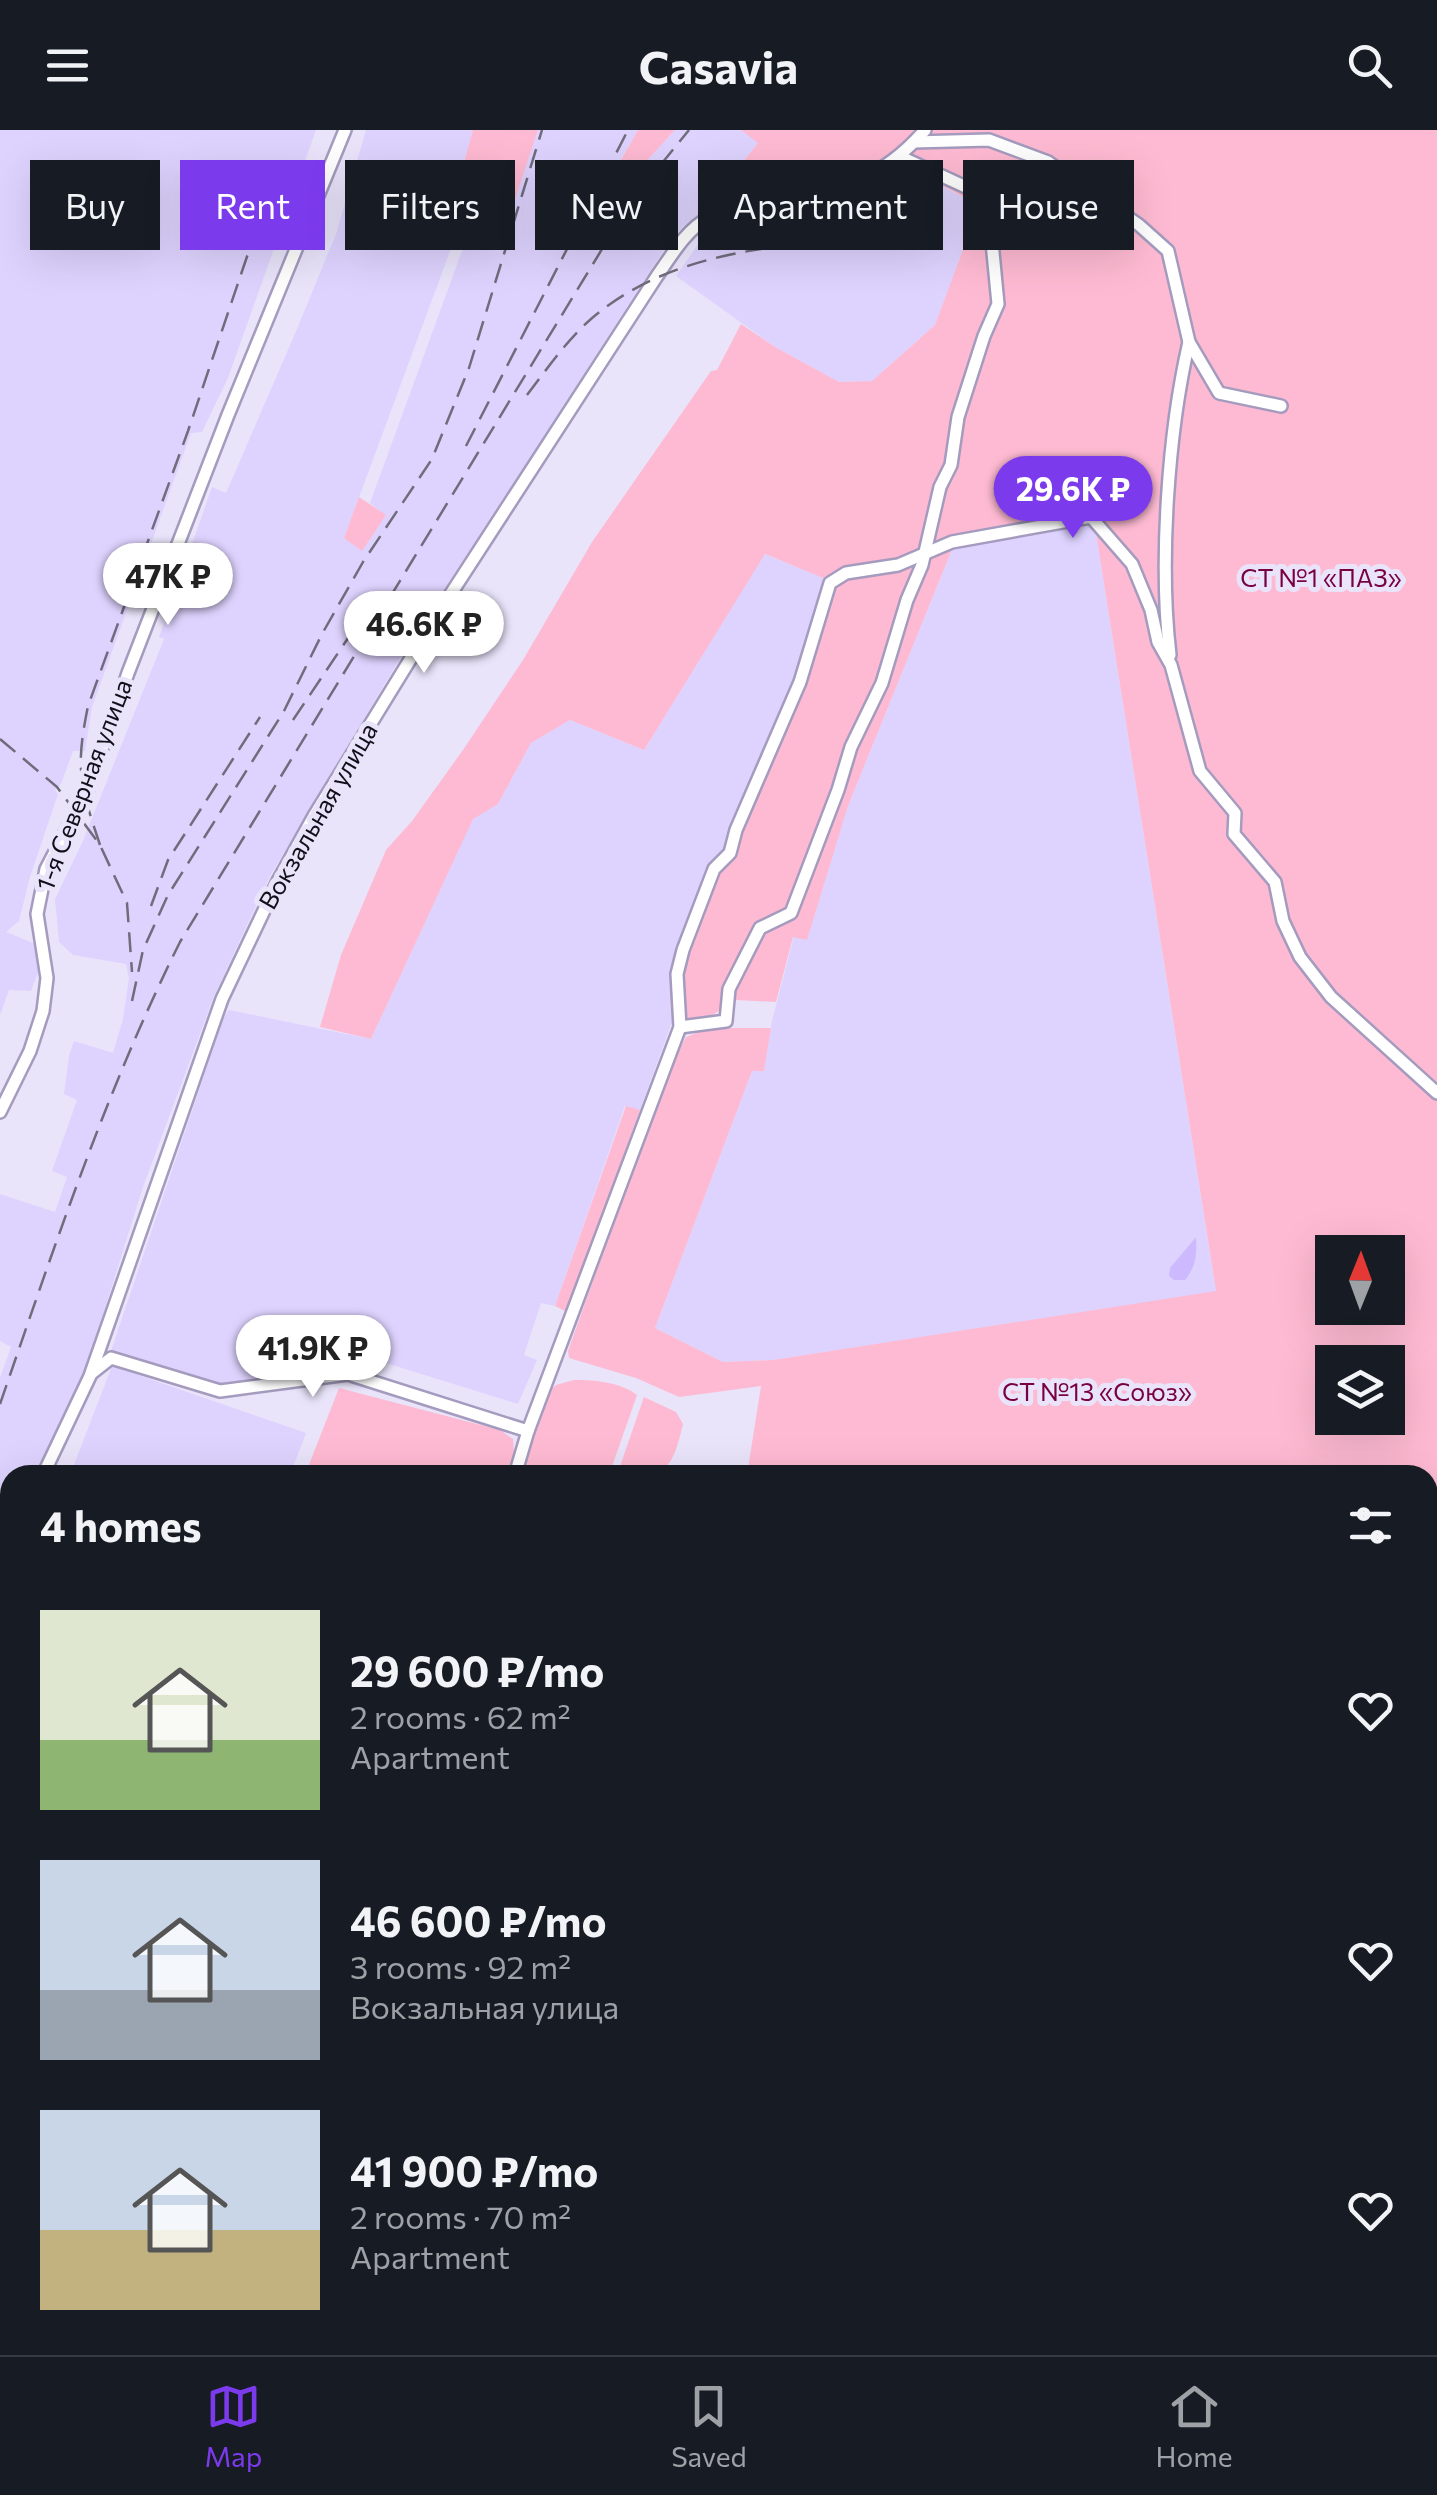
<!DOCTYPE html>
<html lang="en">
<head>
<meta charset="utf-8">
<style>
	:root { --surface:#171b24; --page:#20242c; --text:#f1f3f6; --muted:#9ea1a6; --line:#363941; --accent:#7c3aed }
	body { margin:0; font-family:Commissioner,sans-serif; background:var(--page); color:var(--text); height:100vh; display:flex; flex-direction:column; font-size:38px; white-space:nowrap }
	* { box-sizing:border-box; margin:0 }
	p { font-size:32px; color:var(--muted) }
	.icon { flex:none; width:55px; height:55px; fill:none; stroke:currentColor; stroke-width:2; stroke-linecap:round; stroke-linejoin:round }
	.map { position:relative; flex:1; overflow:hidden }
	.sheet { position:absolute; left:0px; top:1335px; width:1438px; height:890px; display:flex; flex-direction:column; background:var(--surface); border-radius:30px 30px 0 0; box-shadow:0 10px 40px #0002 }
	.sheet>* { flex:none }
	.guide { position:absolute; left:30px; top:30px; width:1378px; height:90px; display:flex; gap:20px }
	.needle { width:65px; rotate:1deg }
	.tools { position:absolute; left:1315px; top:1105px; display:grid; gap:20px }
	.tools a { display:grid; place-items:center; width:90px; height:90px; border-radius:0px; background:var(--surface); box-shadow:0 10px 40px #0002; font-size:50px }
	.price { position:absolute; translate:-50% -85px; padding:0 22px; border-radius:35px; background:#fff; color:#222; font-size:32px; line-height:65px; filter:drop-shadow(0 2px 5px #0008) }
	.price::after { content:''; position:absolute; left:50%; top:60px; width:30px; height:22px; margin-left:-15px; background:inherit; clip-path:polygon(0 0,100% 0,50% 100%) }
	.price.on { background:var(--accent); color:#fff }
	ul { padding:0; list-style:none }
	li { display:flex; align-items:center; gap:30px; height:250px; padding:0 40px }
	li span { display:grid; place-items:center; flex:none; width:280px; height:200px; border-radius:0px; color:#555 }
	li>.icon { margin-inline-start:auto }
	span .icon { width:120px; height:120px; fill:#fffc; stroke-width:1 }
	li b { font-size:42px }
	h2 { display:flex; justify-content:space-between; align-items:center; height:120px; padding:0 40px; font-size:42px }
	.tag { padding:0 35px; border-radius:0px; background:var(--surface); box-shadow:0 10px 40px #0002; font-size:35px; line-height:90px }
	.tag.on { background:var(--accent); color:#fff }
	header { display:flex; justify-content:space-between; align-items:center; height:130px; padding:0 40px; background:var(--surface); font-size:45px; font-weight:700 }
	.dock { display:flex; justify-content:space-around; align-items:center; height:140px; border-top:2px solid var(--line); background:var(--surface); font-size:28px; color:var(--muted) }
	.dock a { display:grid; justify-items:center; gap:5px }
	.dock .on { color:var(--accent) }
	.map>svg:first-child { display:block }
	.built { fill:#ded3fe }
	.green { fill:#febad2; fill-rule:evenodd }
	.water { fill:#cdbafe }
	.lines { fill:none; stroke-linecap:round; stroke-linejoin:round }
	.minor-casing { stroke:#a49bbe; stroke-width:16 }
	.minor { stroke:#fff; stroke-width:11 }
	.rail { stroke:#706c7c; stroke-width:2.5; stroke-dasharray:20 10; stroke-linecap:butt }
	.labels { text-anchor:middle; stroke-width:10; stroke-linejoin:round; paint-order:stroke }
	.park-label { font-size:25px; fill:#780142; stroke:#e9e4fa }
	.street-label { font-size:25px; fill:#120f1b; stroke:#e9e4fa }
</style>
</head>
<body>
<header><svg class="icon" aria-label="menu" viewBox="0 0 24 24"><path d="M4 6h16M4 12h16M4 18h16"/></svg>Casavia<svg class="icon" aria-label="search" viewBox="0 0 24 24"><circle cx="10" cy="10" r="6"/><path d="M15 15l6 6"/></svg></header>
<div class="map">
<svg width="1437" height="2225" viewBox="0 0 1437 2225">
	<rect width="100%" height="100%" fill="#e9e4fa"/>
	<g class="built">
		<path d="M 0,0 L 316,0 L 228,248 L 202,302 L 191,303 L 92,577 L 85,621 L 73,621 L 61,654 L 55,660 L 58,664 L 30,747 L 19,791 L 6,802 L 38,815 L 40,837 L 31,861 L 9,860 L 0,885 Z"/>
		<path d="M 366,0 L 473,0 L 450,82 L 463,86 L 344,408 L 386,386 L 370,373 L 474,88 L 505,99 L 538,0 L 638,0 L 614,41 L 628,51 L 675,0 L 741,0 L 759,12 L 703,82 L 683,96 L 660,126 L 405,520 L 270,746 L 214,866 L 191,928 L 143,1057 L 89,1229 L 37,1345 L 10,1345 L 10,1405 L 0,1429 L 0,1248 L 11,1217 L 0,1211 L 0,1064 L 55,1082 L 67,1047 L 52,1041 L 77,970 L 64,964 L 69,926 L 74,911 L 113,923 L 123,889 L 129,848 L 126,834 L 73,825 L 59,812 L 55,769 L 82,713 L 164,509 L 159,507 L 212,357 L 226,363 L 297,199 L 336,104 Z"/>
		<path d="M 890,43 L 920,45 L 980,76 L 935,195 L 872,251 L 838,252 L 775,217 L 676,146 L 699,113 L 769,109 L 770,75 L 859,58 Z"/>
		<path d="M 1088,392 L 1095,397 L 1216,1162 L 773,1230 L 723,1232 L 655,1198 L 752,941 L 764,940 L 772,891 L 794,806 L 807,809 L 848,676 L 953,417 Z"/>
		<path d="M 764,424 L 829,450 L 797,550 L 670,864 L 672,892 L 640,980 L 625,976 L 555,1176 L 541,1173 L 524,1225 L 537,1230 L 518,1274 L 360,1225 L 305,1242 L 222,1255 L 111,1221 L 223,889 L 229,880 L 371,909 L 473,688 L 498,674 L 531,613 L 570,590 L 644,620 Z"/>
		<path d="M 112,1236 L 306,1303 L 290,1345 L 70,1345 Z"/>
		<path d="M 1437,1402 L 1437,2032 L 1428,2033 L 1428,1403 Z"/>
		<path d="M 0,1498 L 10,1499 L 10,1878 L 2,1903 L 10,1907 L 10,2215 L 269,2215 L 267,2225 L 0,2225 Z"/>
		<path d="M 302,2215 L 426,2215 L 429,2225 L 298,2225 Z"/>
		<path d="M 547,2215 L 578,2215 L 595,2225 L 535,2225 Z"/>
	</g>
	<g class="green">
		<path d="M 473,0 L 538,0 L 505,100 L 450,82 Z"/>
		<path d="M 638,0 L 675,0 L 628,51 L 614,42 Z"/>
		<path d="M 741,0 L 915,0 L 889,28 L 850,48 L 740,67 L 703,82 L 758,13 Z"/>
		<path d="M 931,0 L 1437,0 L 1437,1402 L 1428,1403 L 1428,1345 L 747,1345 L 761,1256 L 679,1267 L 636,1248 L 569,1228 L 568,1221 L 668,940 L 686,907 L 709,898 L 771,898 L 764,941 L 752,941 L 655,1198 L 723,1232 L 773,1230 L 1216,1161 L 1095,397 L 1088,392 L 953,417 L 848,676 L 807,810 L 793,807 L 776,872 L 736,870 L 708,888 L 672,892 L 670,864 L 675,839 L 728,721 L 797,550 L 828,450 L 765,424 L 644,620 L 570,590 L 531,613 L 498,674 L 473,689 L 371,909 L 320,897 L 341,825 L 386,720 L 412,691 L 463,620 L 523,530 L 592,412 L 711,241 L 717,240 L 741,194 L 775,217 L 839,252 L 872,251 L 935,195 L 979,77 C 950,58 925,45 890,43 ZM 1332,1122 L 1388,1122 L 1388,1178 L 1332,1178 ZM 1332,1232 L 1388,1232 L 1388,1288 L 1332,1288 Z"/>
		<path d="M 359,367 L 386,385 L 362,421 L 344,408 Z"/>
		<path d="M 626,976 L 640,980 L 567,1182 L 555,1176 Z"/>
		<path d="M 574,1250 C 595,1250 620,1252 637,1265 L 609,1345 L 522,1345 L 549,1261 L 556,1255 Z"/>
		<path d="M 339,1258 L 500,1300 L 513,1309 L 514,1323 L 507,1345 L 305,1345 Z"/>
		<path d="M 644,1267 L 676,1282 L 683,1294 C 671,1343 667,1345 617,1345 Z"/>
		<path d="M 1428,2075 L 1437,2078 L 1437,2115 L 1428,2114 Z"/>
		<path d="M 687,2215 L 739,2215 L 754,2225 L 690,2225 Z"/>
		<path d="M 862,2215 L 1337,2215 L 1339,2225 L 863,2225 Z"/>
	</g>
	<path class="water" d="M 1196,1107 C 1197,1125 1196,1136 1185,1150 L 1174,1150 L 1169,1146 L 1170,1138 Z"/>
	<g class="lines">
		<g class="minor-casing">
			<g id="minor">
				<path d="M 914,12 L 989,10 L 1048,32 L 1139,95 L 1168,121 L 1189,212 L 1219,263 L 1281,276"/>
				<path d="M 1170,525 C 1159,432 1168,303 1189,212"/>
				<path d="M 680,897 L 726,891 L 729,859 L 760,798 L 791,783 L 838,660 L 851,617 L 882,553 L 907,470 L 922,435 L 940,357 L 951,335 L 958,287 L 984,206 L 998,174 L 988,71 L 968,58 L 901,27"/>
				<path d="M 0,982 L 30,921 L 43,881 L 47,848 L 37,784 L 46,739 L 88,659 L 128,543 L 228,285 L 345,0"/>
				<path d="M 92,1243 L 111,1228 L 220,1261 L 348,1244 L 528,1301"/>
				<path d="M 43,1345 L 90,1246 L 222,869 L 278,751 L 314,686 L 443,476 L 657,146 C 672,125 685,101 708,88 C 726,78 747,75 767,71 C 837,57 875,57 925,0"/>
				<path d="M 515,1345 L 528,1301 L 680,897 L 677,844 L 683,820 L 714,739 L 730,723 L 736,700 L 800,552 L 830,453 L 846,443 L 898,435 L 952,412 L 1091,387 L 1132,434 L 1151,480 L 1158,512 L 1171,535 L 1200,641 L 1235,683 L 1234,704 L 1275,752 L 1283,791 L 1300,827 L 1331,867 L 1437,963"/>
				<path d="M 0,1454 L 10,1427"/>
				<path d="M 436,2215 L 440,2225"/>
				<path d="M 679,2215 L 681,2225"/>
				<path d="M 856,2215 L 859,2216"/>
				<path d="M 1344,2215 L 1346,2225"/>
			</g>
		</g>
		<use href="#minor" class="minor"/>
		<g class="rail">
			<path d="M 527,265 C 547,239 566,211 591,189 C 676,116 789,116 895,104"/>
			<path d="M 466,316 L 628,0"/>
			<path d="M 293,590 L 379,462"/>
			<path d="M 0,609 L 57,657 L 100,715 L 127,773 L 132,842"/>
			<path d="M 100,715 C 80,655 75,639 88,576 L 188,301 L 256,100"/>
			<path d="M 151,776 L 168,730 L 260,587"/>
			<path d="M 132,871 L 143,820 L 168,765 L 284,581 L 322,504 L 363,432 L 432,329 L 469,238 L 542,0"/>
			<path d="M 0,1274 C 54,1118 106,960 180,812 L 610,106 L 641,59 L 689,0"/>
		</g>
	</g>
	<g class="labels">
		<g class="park-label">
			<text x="1321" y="457">СТ №1 «ПАЗ»</text>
			<text x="1097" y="1271">СТ №13 «Союз»</text>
		</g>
		<g class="street-label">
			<text transform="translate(84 655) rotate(-69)" y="9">1-я Северная улица</text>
			<text transform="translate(318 686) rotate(-60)" y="9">Вокзальная улица</text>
		</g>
	</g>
</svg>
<div class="tools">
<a><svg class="needle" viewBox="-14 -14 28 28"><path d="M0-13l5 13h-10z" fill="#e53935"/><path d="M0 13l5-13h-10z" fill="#9ea1a6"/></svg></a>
<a><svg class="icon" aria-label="layers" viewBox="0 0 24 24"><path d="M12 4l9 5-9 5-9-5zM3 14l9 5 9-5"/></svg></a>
</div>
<b class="price on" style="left:1073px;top:411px">29.6K ₽</b>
<b class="price" style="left:168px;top:498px">47K ₽</b>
<b class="price" style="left:424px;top:546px">46.6K ₽</b>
<b class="price" style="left:313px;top:1270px">41.9K ₽</b>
<div class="guide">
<a class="tag">Buy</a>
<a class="tag on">Rent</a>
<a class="tag">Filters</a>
<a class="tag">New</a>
<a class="tag">Apartment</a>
<a class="tag">House</a>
</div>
<section class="sheet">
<h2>4 homes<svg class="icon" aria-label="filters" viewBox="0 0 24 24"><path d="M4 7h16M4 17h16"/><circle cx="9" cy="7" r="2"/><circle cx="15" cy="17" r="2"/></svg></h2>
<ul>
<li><span style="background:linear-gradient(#dfe7d0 65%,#8fb573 0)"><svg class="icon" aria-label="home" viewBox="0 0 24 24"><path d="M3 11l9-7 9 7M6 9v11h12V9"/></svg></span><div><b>29 600 ₽/mo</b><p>2 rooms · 62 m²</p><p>Apartment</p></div><svg class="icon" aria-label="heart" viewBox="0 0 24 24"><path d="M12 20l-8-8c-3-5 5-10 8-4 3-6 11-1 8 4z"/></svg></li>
<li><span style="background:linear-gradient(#c9d6e8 65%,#9aa5b1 0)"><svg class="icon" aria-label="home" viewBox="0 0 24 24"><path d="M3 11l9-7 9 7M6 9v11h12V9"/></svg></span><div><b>46 600 ₽/mo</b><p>3 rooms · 92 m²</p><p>Вокзальная улица</p></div><svg class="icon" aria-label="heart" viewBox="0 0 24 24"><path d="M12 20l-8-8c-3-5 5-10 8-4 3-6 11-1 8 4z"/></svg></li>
<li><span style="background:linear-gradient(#c9d6e8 60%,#c2b280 0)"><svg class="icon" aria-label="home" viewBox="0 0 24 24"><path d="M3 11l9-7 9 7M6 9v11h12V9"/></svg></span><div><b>41 900 ₽/mo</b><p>2 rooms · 70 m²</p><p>Apartment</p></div><svg class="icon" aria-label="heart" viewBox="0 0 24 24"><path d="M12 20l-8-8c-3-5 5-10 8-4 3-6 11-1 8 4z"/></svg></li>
</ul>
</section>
</div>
<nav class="dock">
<a class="on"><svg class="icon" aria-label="map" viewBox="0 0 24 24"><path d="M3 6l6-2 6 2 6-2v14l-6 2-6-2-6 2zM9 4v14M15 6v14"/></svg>Map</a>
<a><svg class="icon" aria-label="saved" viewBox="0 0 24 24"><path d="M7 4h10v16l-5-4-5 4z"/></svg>Saved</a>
<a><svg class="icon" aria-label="home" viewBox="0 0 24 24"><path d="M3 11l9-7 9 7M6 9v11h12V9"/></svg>Home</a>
</nav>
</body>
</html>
